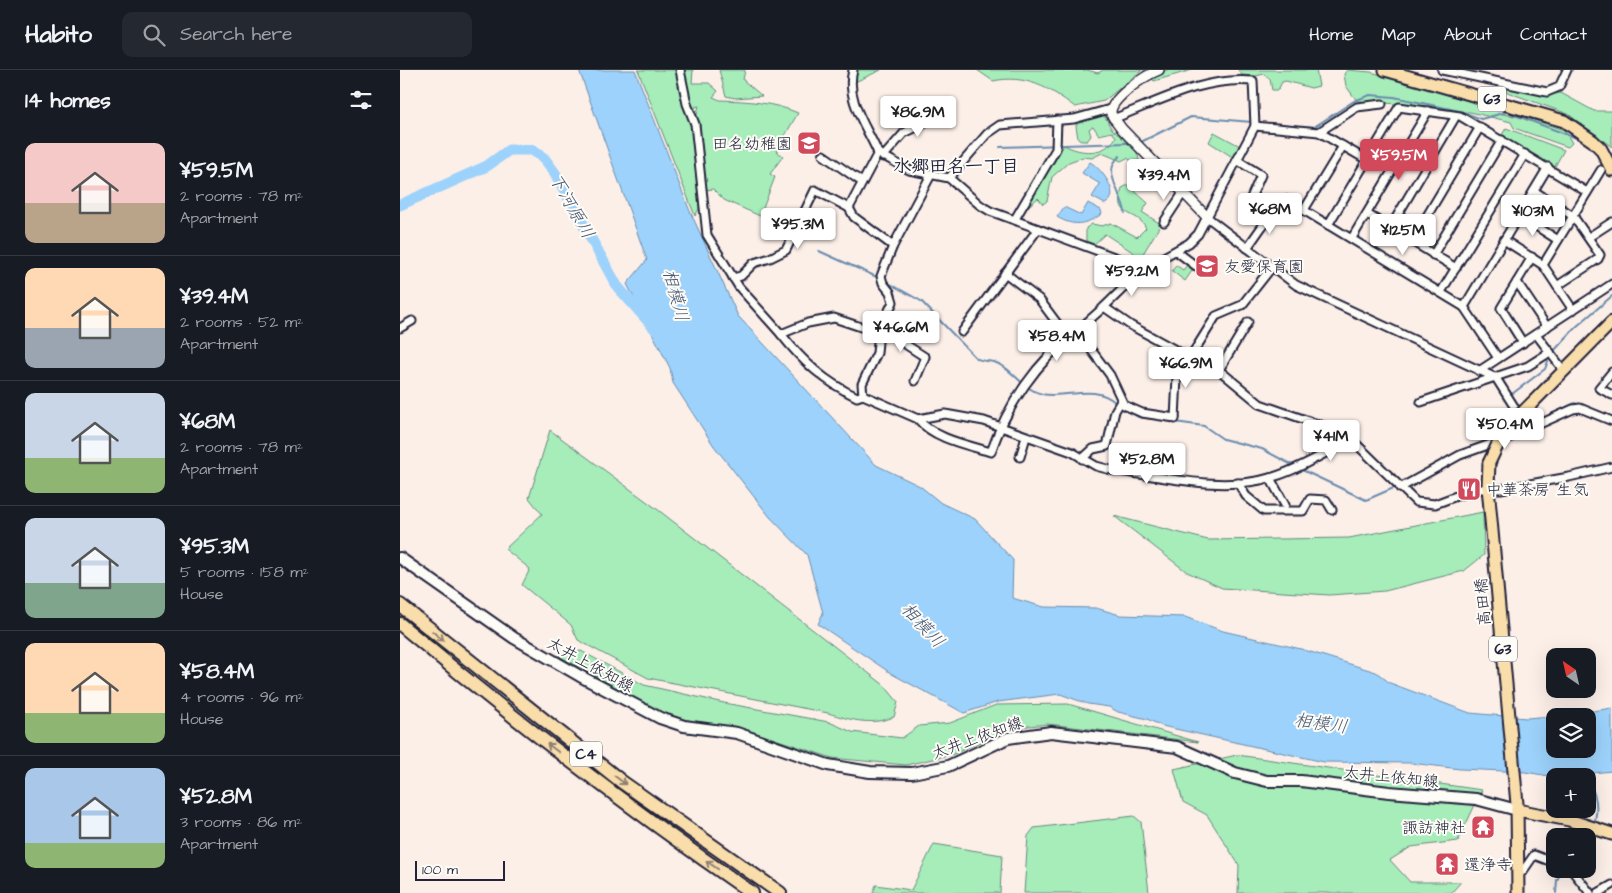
<!DOCTYPE html>
<html lang="en">
<head>
<meta charset="utf-8">
<style>
	:root { --surface:#171b24; --page:#242831; --text:#f1f3f6; --muted:#9ea1a6; --line:#363941; --accent:#d1495b }
	body { margin:0; font-family:"Architects Daughter","Klee One",sans-serif; background:var(--page); color:var(--text); height:100vh; display:flex; flex-direction:column; font-size:19px; white-space:nowrap }
	* { box-sizing:border-box; margin:0 }
	p { font-size:16px; color:var(--muted) }
	.icon { flex:none; width:28px; height:28px; fill:none; stroke:currentColor; stroke-width:2; stroke-linecap:round; stroke-linejoin:round }
	.map { position:relative; flex:1; overflow:hidden }
	.drawer { display:flex; flex-direction:column; background:var(--surface); width:400px }
	.drawer>* { flex:none }
	.needle { width:32px; rotate:326deg }
	.buttons { position:absolute; left:1146px; top:578px; display:grid; gap:10px }
	.buttons a { display:grid; place-items:center; width:50px; height:50px; border-radius:10px; background:var(--surface); box-shadow:0 5px 20px #0002; font-size:25px }
	.scale { position:absolute; left:15px; bottom:12px; width:90px; box-sizing:border-box; padding-left:5px; border:2px solid #22223b; border-top:0; font-size:14px; line-height:18px; white-space:nowrap; color:#22223b; -webkit-text-stroke:4px #fdfcf7; paint-order:stroke }
	.price { position:absolute; translate:-50% -42px; padding:0 11px; border-radius:5px; background:#fff; color:#222; font-size:16px; line-height:32px; filter:drop-shadow(0 1px 2px #0008) }
	.price::after { content:''; position:absolute; left:50%; top:30px; width:15px; height:11px; margin-left:-8px; background:inherit; clip-path:polygon(0 0,100% 0,50% 100%) }
	.price.active { background:var(--accent); color:#fff }
	ul { padding:0; list-style:none }
	li { display:flex; align-items:center; gap:15px; height:125px; padding:0 25px }
	li+li { border-top:1px solid var(--line) }
	li span { display:grid; place-items:center; flex:none; width:140px; height:100px; border-radius:10px; color:#555 }
	li>.icon { margin-inline-start:auto }
	span .icon { width:60px; height:60px; fill:#fffc; stroke-width:1 }
	li b { font-size:21px }
	h2 { display:flex; justify-content:space-between; align-items:center; height:60px; padding:0 25px; font-size:21px }
	header { display:flex; align-items:center; gap:30px; box-sizing:border-box; height:70px; padding:0 25px; background:var(--surface); border-bottom:1px solid var(--line) }
	header strong { font-size:24px }
	nav { display:flex; gap:28px; margin-inline-start:auto; font-size:18px }
	.search { width:350px; height:45px; background:var(--page); display:flex; align-items:center; gap:12px; box-sizing:border-box; padding:0 18px; border-radius:10px; color:var(--muted); font-size:19px }
	main { display:flex; flex:1; min-height:0 }
	.map>svg:first-child { display:block }
	.green { fill:#a6edba; stroke:#64887a }
	.water { fill:#9cd2fb; stroke:#6b8cae; fill-rule:evenodd }
	.lines { fill:none; stroke-linecap:round; stroke-linejoin:round }
	.stream { stroke:#6b8cae; stroke-width:2 }
	.river { stroke:#9cd2fb; stroke-width:11 }
	.minor-casing { stroke:#22223b; stroke-width:11 }
	.tertiary-casing { stroke:#22223b; stroke-width:12 }
	.secondary-casing { stroke:#22223b; stroke-width:14 }
	.primary-casing { stroke:#22223b; stroke-width:15 }
	.motorway-casing { stroke:#22223b; stroke-width:16 }
	.minor { stroke:#fdfcf7; stroke-width:7 }
	.tertiary { stroke:#fdfcf7; stroke-width:9 }
	.secondary { stroke:#fdfcf7; stroke-width:10 }
	.primary { stroke:#f9ddab; stroke-width:11 }
	.motorway { stroke:#f9ddab; stroke-width:12 }
	.primary-bridge-casing { stroke:#22223b; stroke-width:15; stroke-linecap:butt }
	.primary-bridge { stroke:#f9ddab; stroke-width:11 }
	.oneway { stroke:#8e8073 }
	.labels { text-anchor:middle; stroke-width:4; stroke-linejoin:round; paint-order:stroke }
	.shield { fill:#fdfcf7; stroke:#646373; stroke-width:1 }
	.shield-label { font-size:15px; font-weight:bold; fill:#22223b }
	.poi-label { font-size:16px; fill:#22223b; stroke:#fdfcf7; text-anchor:start }
	.street-label { font-size:16px; fill:#22223b; stroke:#fdfcf7 }
	.neighbourhood-label { font-size:18px; font-weight:bold; fill:#22223b; stroke:#fdfcf7 }
	.water-label { font-size:18px; font-style:italic; fill:#475775; stroke:#fdfcf7 }
</style>
</head>
<body>
<header>
<strong>Habito</strong>
<div class="search"><svg class="icon" aria-label="search" viewBox="0 0 24 24"><circle cx="10" cy="10" r="6"/><path d="M15 15l6 6"/></svg>Search here</div>
<nav><a>Home</a><a>Map</a><a>About</a><a>Contact</a></nav>
</header>
<main>
<section class="drawer">
<h2>14 homes<svg class="icon" aria-label="filters" viewBox="0 0 24 24"><path d="M4 7h16M4 17h16"/><circle cx="9" cy="7" r="2"/><circle cx="15" cy="17" r="2"/></svg></h2>
<ul>
<li><span style="background:linear-gradient(#f6c9c9 60%,#b9a48a 0)"><svg class="icon" aria-label="home" viewBox="0 0 24 24"><path d="M3 11l9-7 9 7M6 9v11h12V9"/></svg></span><div><b>¥59.5M</b><p>2 rooms · 78 m²</p><p>Apartment</p></div></li>
<li><span style="background:linear-gradient(#ffd9b3 60%,#9aa5b1 0)"><svg class="icon" aria-label="home" viewBox="0 0 24 24"><path d="M3 11l9-7 9 7M6 9v11h12V9"/></svg></span><div><b>¥39.4M</b><p>2 rooms · 52 m²</p><p>Apartment</p></div></li>
<li><span style="background:linear-gradient(#c9d6e8 65%,#8fb573 0)"><svg class="icon" aria-label="home" viewBox="0 0 24 24"><path d="M3 11l9-7 9 7M6 9v11h12V9"/></svg></span><div><b>¥68M</b><p>2 rooms · 78 m²</p><p>Apartment</p></div></li>
<li><span style="background:linear-gradient(#c9d6e8 65%,#7fa58c 0)"><svg class="icon" aria-label="home" viewBox="0 0 24 24"><path d="M3 11l9-7 9 7M6 9v11h12V9"/></svg></span><div><b>¥95.3M</b><p>5 rooms · 158 m²</p><p>House</p></div></li>
<li><span style="background:linear-gradient(#ffd9b3 70%,#8fb573 0)"><svg class="icon" aria-label="home" viewBox="0 0 24 24"><path d="M3 11l9-7 9 7M6 9v11h12V9"/></svg></span><div><b>¥58.4M</b><p>4 rooms · 96 m²</p><p>House</p></div></li>
<li><span style="background:linear-gradient(#a9c7e8 75%,#8fb573 0)"><svg class="icon" aria-label="home" viewBox="0 0 24 24"><path d="M3 11l9-7 9 7M6 9v11h12V9"/></svg></span><div><b>¥52.8M</b><p>3 rooms · 86 m²</p><p>Apartment</p></div></li>
</ul>
</section>
<div class="map">
<svg width="1212" height="823" viewBox="0 0 1212 823">
	<rect width="100%" height="100%" fill="#fcefe8"/>
	<filter id="ink" filterUnits="userSpaceOnUse"><feTurbulence type="fractalNoise" baseFrequency=".02" numOctaves="2"/><feDisplacementMap in="SourceGraphic" scale="10" xChannelSelector="R" yChannelSelector="G"/><feConvolveMatrix kernelMatrix="1 2 1 2 8 2 1 2 1" color-interpolation-filters="sRGB"/></filter>
	<g filter="url(#ink)">
		<g class="green">
			<path d="M 238,0 L 293,0 L 292,13 L 309,13 L 318,21 L 313,27 L 320,30 C 348,31 372,32 398,43 L 376,81 L 383,86 L 370,104 L 375,107 L 360,146 L 324,130 L 313,119 L 305,120 C 302,97 291,57 299,36 L 295,37 L 299,139 L 295,146 Z"/>
			<path d="M 319,0 L 345,0 L 343,10 L 362,26 L 335,28 L 326,26 Z"/>
			<path d="M 453,0 L 481,0 L 455,12 Z"/>
			<path d="M 577,0 L 687,0 L 698,3 L 703,0 L 742,0 L 704,31 L 675,37 C 650,18 625,4 593,11 Z"/>
			<path d="M 743,0 L 792,0 L 754,11 Z"/>
			<path d="M 838,0 L 916,0 L 919,16 L 911,18 L 886,11 L 882,12 L 878,20 L 872,20 L 870,9 L 864,4 L 856,6 L 842,5 Z"/>
			<path d="M 947,0 L 971,2 L 1087,36 L 1103,44 L 1131,49 L 1161,59 L 1165,61 L 1172,73 L 1168,77 L 1114,58 L 1111,52 L 1070,42 L 1052,43 L 1012,35 L 957,31 L 946,16 L 944,4 Z"/>
			<path d="M 1106,16 L 1146,25 L 1161,23 L 1194,41 L 1212,41 L 1212,77 L 1168,44 L 1107,22 Z"/>
			<path d="M 702,43 C 707,48 708,55 713,60 C 721,68 738,76 739,90 L 733,92 L 727,88 L 721,91 L 702,83 L 692,88 L 683,87 L 669,92 L 652,107 L 647,131 L 643,134 L 638,128 L 624,140 L 664,75 C 681,84 705,86 716,67 L 712,62 L 699,65 L 693,56 L 689,59 L 691,66 L 687,71 L 682,71 L 678,68 L 676,56 L 678,51 Z"/>
			<path d="M 1106,58 L 1164,80 L 1154,98 L 1101,67 Z"/>
			<path d="M 814,62 L 840,76 L 834,88 L 809,72 Z"/>
			<path d="M 728,115 L 748,133 L 742,142 L 759,153 L 758,159 L 738,192 L 733,190 L 734,183 L 705,164 L 692,176 L 686,173 L 686,158 L 692,154 L 702,156 L 711,153 L 737,167 L 746,158 C 737,139 714,150 722,118 Z"/>
			<path d="M 788,194 L 794,198 L 785,211 L 772,201 L 776,195 L 783,200 Z"/>
			<path d="M 150,360 L 257,439 L 484,615 L 498,632 L 494,647 C 471,656 451,650 428,643 L 248,608 L 178,570 L 171,555 L 122,515 L 130,499 L 105,479 L 142,444 L 129,428 Z"/>
			<path d="M 1083,442 L 1084,485 L 1064,501 L 985,521 L 929,525 L 822,518 L 787,502 L 714,446 L 808,470 L 949,468 Z"/>
			<path d="M 181,581 L 244,615 L 324,633 L 429,652 L 452,662 L 502,668 L 519,656 L 550,653 L 596,635 L 668,634 L 798,672 L 648,654 L 610,658 L 554,684 L 506,695 L 432,688 L 348,660 L 270,647 L 159,586 Z"/>
			<path d="M 837,685 L 1082,720 L 1058,771 L 1011,777 L 990,790 L 1010,812 L 1061,812 L 1051,823 L 838,823 L 839,795 L 807,745 L 783,732 L 774,699 Z"/>
			<path d="M 734,746 L 741,752 L 749,823 L 624,823 L 628,766 L 634,758 Z"/>
			<path d="M 534,774 L 602,785 L 600,823 L 473,823 L 476,815 L 511,820 Z"/>
		</g>
		<g class="water">
			<path d="M 179,0 L 235,0 L 289,139 L 338,246 L 476,395 L 520,416 L 541,433 L 575,449 L 613,490 L 612,528 L 644,537 L 696,538 L 720,545 L 785,547 L 823,561 L 901,579 L 976,602 L 990,613 L 1070,643 L 1127,648 L 1174,644 L 1212,638 L 1212,701 L 1155,707 L 1125,702 L 1060,699 L 1011,693 L 924,692 L 762,656 L 747,649 L 718,642 L 709,637 L 688,634 L 660,624 L 598,632 L 564,643 L 492,604 L 418,554 L 423,543 L 407,485 L 370,447 L 314,376 L 273,313 L 270,298 L 227,214 L 247,190 ZM 1155,646 L 1188,646 L 1188,679 L 1155,679 Z"/>
			<path d="M 690,92 C 701,98 723,126 705,134 L 692,127 L 700,114 L 682,103 Z"/>
			<path d="M 688,133 L 701,140 L 702,144 C 685,155 674,157 657,147 L 664,137 L 681,145 Z"/>
		</g>
		<g class="lines">
			<g class="stream">
				<path d="M 857,53 L 914,57 L 954,31 L 970,25 L 994,27 L 1060,41 L 1081,49 L 1107,42 L 1184,71"/>
				<path d="M 741,72 L 791,47 L 852,52"/>
				<path d="M 600,77 L 727,73"/>
				<path d="M 720,86 C 700,101 724,126 725,143"/>
				<path d="M 419,181 L 479,208"/>
				<path d="M 485,211 L 521,231 L 576,288 C 582,292 587,290 594,292 C 613,298 621,319 642,324 C 666,329 695,313 716,333"/>
				<path d="M 1153,282 L 1176,257 L 1212,226"/>
				<path d="M 1112,324 L 1145,299 L 1150,286"/>
				<path d="M 720,336 L 738,347 L 804,356 L 823,369 L 862,379 L 896,397"/>
				<path d="M 1114,362 L 1175,333 L 1180,336"/>
				<path d="M 900,399 L 966,430 L 996,417"/>
				<path d="M 1188,710 C 1196,725 1199,737 1194,754"/>
				<path d="M 1186,766 L 1188,763"/>
				<path d="M 1156,823 L 1157,810 L 1163,799"/>
			</g>
			<path class="river" d="M 0,135 L 87,96 L 109,80 L 132,80 L 144,88 L 155,103 L 217,216 L 256,260"/>
			<g class="minor-casing">
				<g id="minor">
					<path d="M 280,0 L 287,34 L 295,54 L 307,165 L 339,217 L 381,264 L 408,253 L 434,248 L 479,263"/>
					<path d="M 453,0 C 445,30 467,57 478,83 L 509,100 L 549,108 L 580,135 L 590,141 L 744,198 L 789,173 L 798,164 L 855,56 L 919,62 L 967,90"/>
					<path d="M 1042,0 L 1147,22 L 1159,17 L 1167,0"/>
					<path d="M 713,49 C 757,32 805,6 853,11 L 855,56"/>
					<path d="M 919,62 L 957,37 L 982,34"/>
					<path d="M 478,83 L 449,138 L 454,147 L 493,176"/>
					<path d="M 423,85 L 462,112"/>
					<path d="M 483,87 L 504,63 L 523,54 L 542,39"/>
					<path d="M 837,90 L 861,105 L 850,130 L 871,144"/>
					<path d="M 532,103 L 493,176 L 481,206 L 483,213 L 490,222 L 493,232 L 479,261 L 477,283 L 462,314 L 463,325 L 518,349 L 545,344 L 584,351 L 672,382 L 696,396 L 711,400 C 763,406 821,423 873,407 C 900,399 926,382 952,369"/>
					<path d="M 549,108 L 587,64 L 600,55 L 674,49 L 710,39"/>
					<path d="M 1134,121 L 1173,146 L 1200,185 L 1198,189 L 1157,216"/>
					<path d="M 904,140 L 943,76"/>
					<path d="M 967,144 L 1056,198"/>
					<path d="M 1119,145 L 1158,170"/>
					<path d="M 807,147 L 896,215 L 1096,308 L 1115,338"/>
					<path d="M 615,149 L 656,79 L 657,50"/>
					<path d="M 764,152 L 783,123"/>
					<path d="M 928,155 L 999,37 L 1060,46 L 1187,122"/>
					<path d="M 990,158 L 1056,46"/>
					<path d="M 1189,167 L 1212,152"/>
					<path d="M 952,168 L 1028,41"/>
					<path d="M 1104,170 L 1143,195 L 1173,240"/>
					<path d="M 1012,171 L 1080,57"/>
					<path d="M 847,178 L 880,131 L 887,130 L 1064,237 L 1098,288"/>
					<path d="M 776,181 L 796,196"/>
					<path d="M 1033,185 L 1102,70"/>
					<path d="M 1143,195 L 1201,100"/>
					<path d="M 605,203 L 639,229 L 668,268"/>
					<path d="M 333,208 L 341,206 L 354,193 L 370,188 L 386,180 L 415,120 L 449,138"/>
					<path d="M 1117,212 L 1147,257"/>
					<path d="M 1041,222 L 1125,84"/>
					<path d="M 704,237 L 744,198"/>
					<path d="M 1064,237 L 1148,97"/>
					<path d="M 0,258 L 12,251"/>
					<path d="M 480,258 L 525,287 L 515,311"/>
					<path d="M 562,262 L 638,159"/>
					<path d="M 381,264 C 403,292 425,312 457,327 L 463,325"/>
					<path d="M 1136,264 L 1164,301"/>
					<path d="M 1123,273 L 1101,238 L 1132,187"/>
					<path d="M 791,286 L 816,246 L 842,235 L 872,197"/>
					<path d="M 819,300 L 848,252"/>
					<path d="M 1079,301 L 1212,214"/>
					<path d="M 1212,302 L 1199,318 L 1212,325"/>
					<path d="M 1021,332 L 1128,296 L 1150,282"/>
					<path d="M 775,348 L 742,343 L 724,335 L 710,305 L 677,261 L 704,237 L 730,255 L 783,284 L 791,286 L 819,300 L 860,334 L 946,364 L 1016,432 L 1035,434 L 1075,419 L 1101,419 L 1169,407 L 1212,397"/>
					<path d="M 518,349 C 534,369 568,375 591,382 C 607,335 637,291 677,261"/>
					<path d="M 775,349 L 777,307 L 786,285"/>
					<path d="M 620,387 L 626,367"/>
					<path d="M 682,389 L 693,379 L 707,376 L 715,341 L 721,331"/>
					<path d="M 870,408 L 885,435"/>
					<path d="M 838,413 L 846,426 L 864,441 L 903,441 L 910,429 L 926,430 L 932,440"/>
					<path d="M 1000,418 L 1060,385 L 1113,366 L 1173,339 L 1180,338 L 1212,351"/>
					<path d="M 1171,799 L 1190,823"/>
					<path d="M 1118,805 L 1123,801 L 1134,785 L 1155,793"/>
					<path d="M 1198,823 L 1212,815"/>
				</g>
			</g>
			<g class="tertiary-casing">
				<path id="tertiary" d="M 759,0 C 746,5 709,29 711,44 L 722,59 L 807,147"/>
			</g>
			<g class="secondary-casing">
				<path id="secondary" d="M 0,488 L 114,568 L 180,606 L 260,648 L 284,656 L 337,663 L 428,695 L 470,702 L 512,703 L 548,696 L 608,668 L 651,662 L 777,677 L 835,703 L 867,711 L 901,711 L 989,722 L 1076,729 L 1117,740"/>
			</g>
			<g class="primary-casing">
				<g id="primary">
					<path d="M 985,0 L 1164,51 L 1193,71 L 1201,79 L 1212,100"/>
					<path d="M 1132,333 L 1212,252"/>
					<path d="M 1089,393 L 1088,417 L 1117,734 L 1118,823"/>
					<path d="M 1117,740 L 1169,750 L 1212,764"/>
				</g>
			</g>
			<g class="motorway-casing">
				<g id="motorway">
					<path d="M 0,535 L 222,712 L 380,823"/>
					<path d="M 0,554 C 113,649 230,739 352,823"/>
				</g>
			</g>
			<use href="#minor" class="minor"/>
			<use href="#tertiary" class="tertiary"/>
			<use href="#secondary" class="secondary"/>
			<use href="#primary" class="primary"/>
			<use href="#motorway" class="motorway"/>
			<g class="primary-bridge-casing">
				<path id="primary-bridge" d="M 1089,393 L 1104,361 L 1132,333"/>
			</g>
			<use href="#primary-bridge" class="primary-bridge"/>
		</g>
		<defs><path id="oneway-shaft" d="M-6 0H5M1.5-3L5.5 0L1.5 3" fill="none" stroke-width="1.6" stroke-linecap="round" stroke-linejoin="round" transform="scale(1.25)"/></defs>
		<g class="oneway">
			<use href="#oneway-shaft" transform="translate(38 566) rotate(40)"/>
			<use href="#oneway-shaft" transform="translate(153 678) rotate(-143)"/>
			<use href="#oneway-shaft" transform="translate(220 710) rotate(37)"/>
			<use href="#oneway-shaft" transform="translate(312 795) rotate(-145)"/>
		</g>
	</g>
	<defs>
		<g id="school-square" transform="scale(1.25)"><rect x="-9" y="-9" width="18" height="18" rx="4" fill="#d1495b" stroke="#fdfcf7"/><path d="M0-5L7-2L0 1L-7-2ZM-4 1L0 2.5L4 1V4Q0 6-4 4Z" fill="#fff"/></g>
		<g id="restaurant-square" transform="scale(1.25)"><rect x="-9" y="-9" width="18" height="18" rx="4" fill="#d1495b" stroke="#fdfcf7"/><path d="M-5-6h1v4h1v-4h1v4h1v-4h1v5L-1.5 .5V6h-2V.5L-5-1ZM5-6V6H3V1.5H1.5Q1.5-4 5-6Z" fill="#fff"/></g>
		<g id="temple-square" transform="scale(1.25)"><rect x="-9" y="-9" width="18" height="18" rx="4" fill="#d1495b" stroke="#fdfcf7"/><path d="M0-6L5-2H3V0L6.5 2.5H4V6H1.5V3h-3V6H-4V2.5H-6.5L-3 0V-2H-5Z" fill="#fff"/></g>
	</defs>
	<g fill-rule="evenodd">
		<use href="#school-square" x="409" y="73"/>
		<use href="#school-square" x="807" y="196"/>
		<use href="#restaurant-square" x="1069" y="419"/>
		<use href="#temple-square" x="1083" y="757"/>
		<use href="#temple-square" x="1047" y="794"/>
	</g>
	<g class="labels">
		<g class="shield">
			<rect x="1078" y="16.5" width="28" height="25" rx="4"/>
			<rect x="1089" y="566.5" width="28" height="25" rx="4"/>
			<rect x="170" y="671.5" width="32" height="25" rx="4"/>
		</g>
		<g class="shield-label">
			<text x="1092" y="34">63</text>
			<text x="1103" y="584">63</text>
			<text x="186" y="689">C4</text>
		</g>
		<g class="poi-label">
			<text x="392" y="79" text-anchor="end">田名幼稚園</text>
			<text x="824" y="202">友愛保育園</text>
			<text x="1086" y="425">中華茶房 生気</text>
			<text x="1066" y="763" text-anchor="end">諏訪神社</text>
			<text x="1064" y="800">還浄寺</text>
		</g>
		<g class="street-label">
			<text transform="translate(1082 532) rotate(-95)" y="6">高田橋</text>
			<text transform="translate(191 594) rotate(29)" y="6">太井上依知線</text>
			<text transform="translate(577 667) rotate(-20)" y="6">太井上依知線</text>
			<text transform="translate(991 706) rotate(6)" y="6">太井上依知線</text>
		</g>
		<g class="neighbourhood-label">
			<text x="556" y="102">水郷田名一丁目</text>
		</g>
		<g class="water-label">
			<text transform="translate(172 136) rotate(60)" y="6">下河原川</text>
			<text transform="translate(276 225) rotate(75)" y="6">相模川</text>
			<text transform="translate(523 555) rotate(47)" y="6">相模川</text>
			<text transform="translate(921 653) rotate(8)" y="6">相模川</text>
		</g>
	</g>
</svg>
<div class="buttons">
<a><svg class="needle" viewBox="-14 -14 28 28"><path d="M0-13l5 13h-10z" fill="#e53935"/><path d="M0 13l5-13h-10z" fill="#9ea1a6"/></svg></a>
<a><svg class="icon" aria-label="layers" viewBox="0 0 24 24"><path d="M12 4l9 5-9 5-9-5zM3 14l9 5 9-5"/></svg></a>
<a>+</a>
<a>−</a>
</div>
<div class="scale">100 m</div>
<b class="price" style="left:518px;top:68px">¥86.9M</b>
<b class="price active" style="left:999px;top:111px">¥59.5M</b>
<b class="price" style="left:764px;top:131px">¥39.4M</b>
<b class="price" style="left:870px;top:165px">¥68M</b>
<b class="price" style="left:1133px;top:167px">¥103M</b>
<b class="price" style="left:398px;top:180px">¥95.3M</b>
<b class="price" style="left:1003px;top:186px">¥125M</b>
<b class="price" style="left:732px;top:227px">¥59.2M</b>
<b class="price" style="left:501px;top:283px">¥46.6M</b>
<b class="price" style="left:657px;top:292px">¥58.4M</b>
<b class="price" style="left:786px;top:319px">¥66.9M</b>
<b class="price" style="left:1105px;top:380px">¥50.4M</b>
<b class="price" style="left:931px;top:392px">¥41M</b>
<b class="price" style="left:747px;top:415px">¥52.8M</b>
</div>
</main>
</body>
</html>
